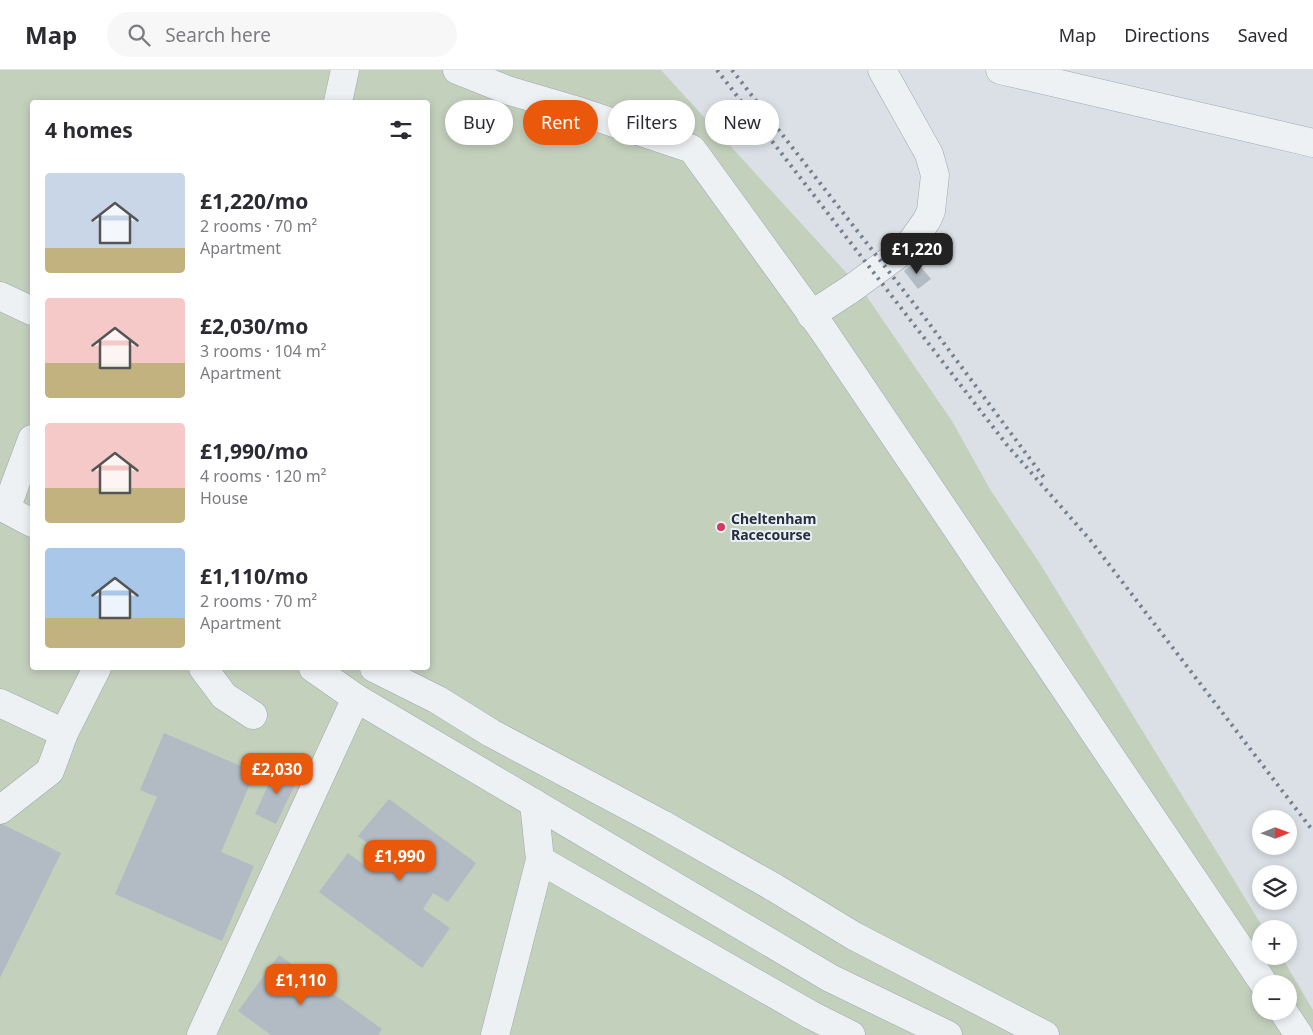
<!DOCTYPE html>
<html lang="en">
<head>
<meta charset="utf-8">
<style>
	:root { --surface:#fff; --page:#f7f7f7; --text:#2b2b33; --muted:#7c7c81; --line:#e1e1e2; --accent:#ea580c }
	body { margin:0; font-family:"Noto Sans",sans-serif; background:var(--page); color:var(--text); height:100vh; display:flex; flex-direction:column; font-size:19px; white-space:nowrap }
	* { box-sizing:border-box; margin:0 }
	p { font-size:16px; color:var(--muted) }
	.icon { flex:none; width:28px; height:28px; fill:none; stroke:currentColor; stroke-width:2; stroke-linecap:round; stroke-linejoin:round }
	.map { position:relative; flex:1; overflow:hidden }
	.side { position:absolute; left:30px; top:30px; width:400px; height:570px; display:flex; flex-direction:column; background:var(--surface); border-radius:5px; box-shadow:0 2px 8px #0003 }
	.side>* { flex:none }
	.top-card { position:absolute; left:445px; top:30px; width:475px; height:45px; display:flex; gap:10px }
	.needle { width:32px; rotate:89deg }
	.fabs { position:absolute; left:1252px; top:740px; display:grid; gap:10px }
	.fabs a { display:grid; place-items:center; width:45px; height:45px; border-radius:50%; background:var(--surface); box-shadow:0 2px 8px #0003; font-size:25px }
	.price { position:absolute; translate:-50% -42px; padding:0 11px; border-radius:10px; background:var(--accent); color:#fff; font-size:16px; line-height:32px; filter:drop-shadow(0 1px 2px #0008) }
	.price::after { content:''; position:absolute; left:50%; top:30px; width:15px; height:11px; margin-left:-8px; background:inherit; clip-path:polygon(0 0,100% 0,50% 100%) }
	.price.active { background:#222; color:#fff }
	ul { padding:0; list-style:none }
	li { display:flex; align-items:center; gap:15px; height:125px; padding:0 15px }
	li span { display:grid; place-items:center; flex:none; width:140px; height:100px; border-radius:5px; color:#555 }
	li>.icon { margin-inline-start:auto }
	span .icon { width:60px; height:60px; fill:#fffc; stroke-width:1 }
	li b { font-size:21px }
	h2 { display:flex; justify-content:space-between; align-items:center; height:60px; padding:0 15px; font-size:21px }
	.tag { padding:0 18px; border-radius:22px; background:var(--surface); box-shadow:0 2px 8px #0003; font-size:18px; line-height:45px }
	.tag.active { background:var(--accent); color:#fff }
	header { display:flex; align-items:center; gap:30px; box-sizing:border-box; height:70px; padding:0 25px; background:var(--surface); border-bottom:1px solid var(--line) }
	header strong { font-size:24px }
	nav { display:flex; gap:28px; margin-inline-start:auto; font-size:18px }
	.search { width:350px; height:45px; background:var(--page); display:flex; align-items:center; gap:12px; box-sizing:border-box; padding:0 18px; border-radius:28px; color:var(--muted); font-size:19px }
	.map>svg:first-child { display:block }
	.green { fill:#c3d0bc; fill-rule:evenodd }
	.building { fill:#b2bac3 }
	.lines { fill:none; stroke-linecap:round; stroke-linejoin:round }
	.minor-casing { stroke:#a1a8b0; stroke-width:29 }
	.minor { stroke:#eef1f4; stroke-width:28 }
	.rail { stroke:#748190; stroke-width:4; stroke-dasharray:2.5 5; stroke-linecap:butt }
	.poi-dot { fill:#cf3c60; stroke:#eaeff4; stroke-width:2 }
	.labels { text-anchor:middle; stroke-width:4; stroke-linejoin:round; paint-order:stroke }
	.poi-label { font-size:14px; font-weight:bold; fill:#25303c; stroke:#eaeff4; text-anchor:start }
</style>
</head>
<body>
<header>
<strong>Map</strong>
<div class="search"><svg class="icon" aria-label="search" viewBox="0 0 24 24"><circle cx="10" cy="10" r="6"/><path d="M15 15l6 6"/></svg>Search here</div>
<nav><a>Map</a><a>Directions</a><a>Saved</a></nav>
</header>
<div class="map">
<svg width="1313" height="965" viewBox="0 0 1313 965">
	<rect width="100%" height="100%" fill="#dbe0e6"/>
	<path class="green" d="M 0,0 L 661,0 L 863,221 L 952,351 L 991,421 L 1039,492 L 1264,859 L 1261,859 L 1261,886 L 1281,886 L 1313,940 L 1313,965 L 0,965 ZM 32,32 L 428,32 L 428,598 L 32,598 ZM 1261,914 L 1289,914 L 1289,941 L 1261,941 Z"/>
	<g class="building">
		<path d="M 916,191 L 931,209 L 918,219 L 904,201 Z"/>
		<path d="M 164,663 L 255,702 L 221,782 L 254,796 L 222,871 L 115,824 L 157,727 L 140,720 Z"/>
		<path d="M 277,696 L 299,706 L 276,754 L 255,744 Z"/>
		<path d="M 389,729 L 476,793 L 448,832 L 433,823 L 423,839 L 450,858 L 422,898 L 319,822 L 348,783 L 372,801 L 382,784 L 358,766 Z"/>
		<path d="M 0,753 L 61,783 L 0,908 Z"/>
		<path d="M 279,885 L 382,959 L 378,965 L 271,965 L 238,941 Z"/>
	</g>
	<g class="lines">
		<g class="minor-casing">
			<g id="minor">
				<path d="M 457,0 L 510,21 L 578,41 L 692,79 L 823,260 L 1264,914"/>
				<path d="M 1000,0 L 1313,73"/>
				<path d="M 338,32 L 345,0"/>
				<path d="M 0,226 L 32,241"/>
				<path d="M 811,245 L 851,219 L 896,186 L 910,174 L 927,150 L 931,141 L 935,105 L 929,84 L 882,0"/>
				<path d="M 0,436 L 32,453"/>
				<path d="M 6,439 L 32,369"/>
				<path d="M 203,598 L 224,626 L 253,645"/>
				<path d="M 313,598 L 356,628 L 830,908 L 948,965"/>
				<path d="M 374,598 L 438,630 L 491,663 L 662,754 L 775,818 L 854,866 L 1045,965"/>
				<path d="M 0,633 L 64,663"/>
				<path d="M 0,740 L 50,701 L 64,663 L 97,598"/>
				<path d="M 540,790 L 811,945 L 851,965"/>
				<path d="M 1283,941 L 1299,965"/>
				<path d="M 201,965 L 356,628"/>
				<path d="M 495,965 L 540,790 L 534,733"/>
			</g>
		</g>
		<use href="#minor" class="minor"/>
		<g class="rail">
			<path d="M 717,0 L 1007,375 L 1091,471 L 1313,761"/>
			<path d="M 732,0 L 925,248 L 1045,409"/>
		</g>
	</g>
	<circle class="poi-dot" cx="721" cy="457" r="5"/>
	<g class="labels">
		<g class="poi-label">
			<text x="731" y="454">Cheltenham<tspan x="731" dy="16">Racecourse</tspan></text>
		</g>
	</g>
</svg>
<div class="fabs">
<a><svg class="needle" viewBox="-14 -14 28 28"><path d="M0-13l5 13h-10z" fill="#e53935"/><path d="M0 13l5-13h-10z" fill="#7c7c81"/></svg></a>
<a><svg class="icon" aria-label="layers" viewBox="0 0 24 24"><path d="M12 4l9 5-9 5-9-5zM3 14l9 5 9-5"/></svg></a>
<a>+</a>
<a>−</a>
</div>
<b class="price active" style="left:917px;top:205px">£1,220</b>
<b class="price" style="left:277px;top:725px">£2,030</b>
<b class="price" style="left:400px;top:812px">£1,990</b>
<b class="price" style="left:301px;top:936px">£1,110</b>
<div class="top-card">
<a class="tag">Buy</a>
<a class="tag active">Rent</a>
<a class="tag">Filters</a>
<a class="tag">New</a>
</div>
<section class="side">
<h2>4 homes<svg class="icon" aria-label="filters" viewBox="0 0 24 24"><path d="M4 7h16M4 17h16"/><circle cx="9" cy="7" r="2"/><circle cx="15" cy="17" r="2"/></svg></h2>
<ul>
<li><span style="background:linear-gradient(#c9d6e8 75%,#c2b280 0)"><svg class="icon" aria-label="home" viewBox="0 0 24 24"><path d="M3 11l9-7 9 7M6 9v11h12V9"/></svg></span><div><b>£1,220/mo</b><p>2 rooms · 70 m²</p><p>Apartment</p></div></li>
<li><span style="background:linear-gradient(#f6c9c9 65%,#c2b280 0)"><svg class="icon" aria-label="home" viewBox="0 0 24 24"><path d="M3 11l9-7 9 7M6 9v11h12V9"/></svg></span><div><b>£2,030/mo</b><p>3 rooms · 104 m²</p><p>Apartment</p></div></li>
<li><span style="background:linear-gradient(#f6c9c9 65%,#c2b280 0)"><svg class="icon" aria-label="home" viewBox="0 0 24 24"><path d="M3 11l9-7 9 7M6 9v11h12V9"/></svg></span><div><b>£1,990/mo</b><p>4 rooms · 120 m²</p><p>House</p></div></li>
<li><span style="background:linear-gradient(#a9c7e8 70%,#c2b280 0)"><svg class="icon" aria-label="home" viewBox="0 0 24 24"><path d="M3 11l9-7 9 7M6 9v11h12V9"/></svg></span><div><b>£1,110/mo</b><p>2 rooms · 70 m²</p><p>Apartment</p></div></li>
</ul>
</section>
</div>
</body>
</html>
